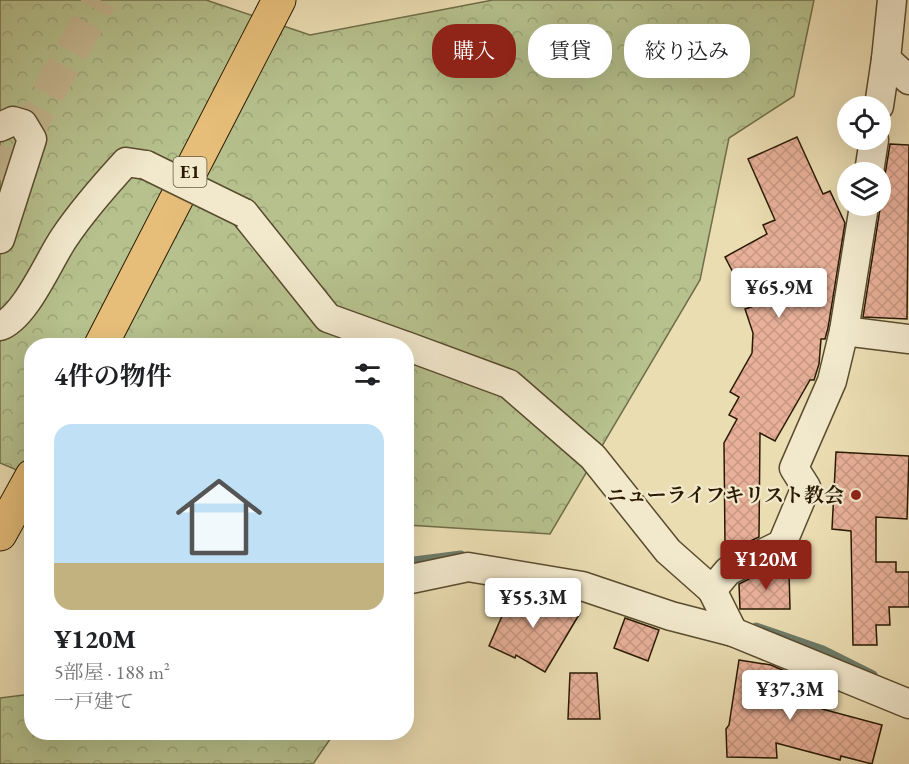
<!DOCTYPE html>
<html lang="ja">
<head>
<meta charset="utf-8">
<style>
	:root { --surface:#fff; --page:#f6f6f6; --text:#202124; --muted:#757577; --line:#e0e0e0; --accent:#8f2418 }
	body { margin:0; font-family:"EB Garamond","Noto Serif JP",serif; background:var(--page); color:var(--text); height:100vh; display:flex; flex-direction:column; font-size:22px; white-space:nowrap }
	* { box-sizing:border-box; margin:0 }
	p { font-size:20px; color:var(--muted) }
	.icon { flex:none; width:33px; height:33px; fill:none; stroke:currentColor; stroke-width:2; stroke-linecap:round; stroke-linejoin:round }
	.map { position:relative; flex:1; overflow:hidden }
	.panel { position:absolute; left:24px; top:338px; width:390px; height:402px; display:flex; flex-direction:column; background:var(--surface); border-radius:24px; box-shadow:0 6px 24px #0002 }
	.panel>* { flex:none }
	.top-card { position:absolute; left:432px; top:24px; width:387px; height:54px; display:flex; gap:12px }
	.tools { position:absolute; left:837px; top:96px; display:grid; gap:12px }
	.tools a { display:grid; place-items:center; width:54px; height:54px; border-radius:50%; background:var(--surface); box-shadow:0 6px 24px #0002; font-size:30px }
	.price { position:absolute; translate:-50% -51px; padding:0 14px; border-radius:6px; background:#fff; color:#222; font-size:20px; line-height:39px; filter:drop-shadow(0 2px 3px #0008) }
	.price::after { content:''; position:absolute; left:50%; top:36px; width:18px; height:14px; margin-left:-9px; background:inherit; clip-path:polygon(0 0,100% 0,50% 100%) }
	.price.selected { background:var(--accent); color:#fff }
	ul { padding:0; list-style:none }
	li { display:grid; align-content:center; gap:12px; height:318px; padding:0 30px }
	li+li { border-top:2px solid var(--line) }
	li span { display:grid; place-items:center; height:186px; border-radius:18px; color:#555 }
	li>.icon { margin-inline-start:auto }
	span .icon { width:108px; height:108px; fill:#fffc; stroke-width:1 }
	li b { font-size:26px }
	h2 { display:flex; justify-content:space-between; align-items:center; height:72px; padding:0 30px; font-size:26px }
	.tag { padding:0 21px; border-radius:24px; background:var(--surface); box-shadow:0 6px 24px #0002; font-size:21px; line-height:54px }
	.tag.selected { background:var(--accent); color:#fff }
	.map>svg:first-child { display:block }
	.forest { fill:url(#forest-crowns); stroke:#706e48; stroke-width:1.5 }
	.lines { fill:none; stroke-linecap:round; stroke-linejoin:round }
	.stream { stroke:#6d7b67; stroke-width:9 }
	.building { fill:url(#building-cross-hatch); stroke:#2a1a03; stroke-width:1.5 }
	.highway-tunnel { stroke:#c4b68f; stroke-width:33; stroke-dasharray:33 16; stroke-linecap:butt }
	.street-casing { stroke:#5a4b2f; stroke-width:31 }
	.highway-casing { stroke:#2a1a03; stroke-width:35 }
	.street { stroke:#f2e9cd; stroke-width:28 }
	.highway { stroke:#e6be79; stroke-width:33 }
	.street-bridge-casing { stroke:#5a4b2f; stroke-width:31; stroke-linecap:butt }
	.street-bridge { stroke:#f2e9cd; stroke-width:28 }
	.poi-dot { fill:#8f2418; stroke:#f2e9cd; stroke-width:2 }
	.labels { text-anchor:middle; stroke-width:4.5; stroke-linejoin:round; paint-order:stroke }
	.shield { fill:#f2e9cd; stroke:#665840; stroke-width:1.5 }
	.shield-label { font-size:18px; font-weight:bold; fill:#2a1a03 }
	.poi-label { font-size:20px; font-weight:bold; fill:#2a1a03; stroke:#f2e9cd; text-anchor:end }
</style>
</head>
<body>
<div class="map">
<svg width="909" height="764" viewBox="0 0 909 764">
	<defs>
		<pattern id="forest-crowns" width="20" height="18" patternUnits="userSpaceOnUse" patternTransform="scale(1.5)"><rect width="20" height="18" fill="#b6c18d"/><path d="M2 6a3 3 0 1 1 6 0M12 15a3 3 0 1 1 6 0" fill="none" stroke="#9da578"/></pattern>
		<pattern id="building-cross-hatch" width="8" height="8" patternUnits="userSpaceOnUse" patternTransform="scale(1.5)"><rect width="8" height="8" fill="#e8b099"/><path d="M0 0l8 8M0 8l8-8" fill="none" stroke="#c79782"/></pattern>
	</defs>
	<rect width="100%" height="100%" fill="#ebddb2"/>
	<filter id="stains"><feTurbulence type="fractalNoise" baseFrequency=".00333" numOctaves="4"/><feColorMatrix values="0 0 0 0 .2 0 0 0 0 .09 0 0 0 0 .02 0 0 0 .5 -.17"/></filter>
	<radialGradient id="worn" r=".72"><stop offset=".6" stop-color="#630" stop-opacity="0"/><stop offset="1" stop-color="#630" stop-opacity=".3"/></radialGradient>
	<g class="forest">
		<path d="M 0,0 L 206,0 L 310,35 L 493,0 L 814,0 L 794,96 L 729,138 L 700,280 L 550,534 L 407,525 L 406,345 L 32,345 L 31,476 L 0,463 Z"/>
		<path d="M 31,694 L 32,732 L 335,732 L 313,764 L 0,764 L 0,698 Z"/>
	</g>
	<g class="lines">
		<g class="stream">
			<path d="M 16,514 L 32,519"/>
			<path d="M 406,562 L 461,555"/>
			<path d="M 756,627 L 823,650 L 873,675"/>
		</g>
	</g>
	<g class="building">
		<path d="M 797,137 L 823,194 L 830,191 L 845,223 L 828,328 L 825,339 L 821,339 L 819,364 L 814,380 L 810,380 L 775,441 L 760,433 L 759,537 L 744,544 L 725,544 L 724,443 L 737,419 L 729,415 L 739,397 L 730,392 L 752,353 L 753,333 L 745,309 L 751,307 L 725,257 L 767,234 L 763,225 L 775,220 L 748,159 Z"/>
		<path d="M 890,144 L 909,145 L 907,319 L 863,317 L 880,209 L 880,183 L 885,175 Z"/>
		<path d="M 836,452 L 909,456 L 907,519 L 876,517 L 876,562 L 896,562 L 896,572 L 909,572 L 909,607 L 889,607 L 890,625 L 876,625 L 877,645 L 853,645 L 851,531 L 832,529 Z"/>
		<path d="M 765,571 L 789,571 L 790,609 L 740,609 L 739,584 Z"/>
		<path d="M 513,591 L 540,596 L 580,613 L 545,672 L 516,655 L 515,658 L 489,646 Z"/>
		<path d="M 625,618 L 659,630 L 648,661 L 614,648 Z"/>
		<path d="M 739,660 L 771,665 L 787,672 L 783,699 L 823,704 L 822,709 L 882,725 L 872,764 L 841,756 L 840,760 L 776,743 L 777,758 L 727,757 L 726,729 L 729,725 Z"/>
		<path d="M 570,673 L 597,673 L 600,719 L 568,719 Z"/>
	</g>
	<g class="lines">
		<path class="highway-tunnel" d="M 0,180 L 100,0"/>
		<g class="street-casing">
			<g id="street">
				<path d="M 892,0 L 886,59 L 909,80"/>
				<path d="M 879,106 L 886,59"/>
				<path d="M 0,127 L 13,121 L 23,124 L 32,139 L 0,239"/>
				<path d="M 869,172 L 874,140"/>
				<path d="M 244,213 L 328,318 L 403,345"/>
				<path d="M 0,326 C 25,318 49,260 64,238 C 82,211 104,186 126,162 L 146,165"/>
				<path d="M 844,331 L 909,339"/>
				<path d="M 406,346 L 509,384 L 593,457 L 668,551 L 712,590"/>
				<path d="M 406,580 L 468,567 L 582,586 L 671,616 L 733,632 L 909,704"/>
				<path d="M 733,632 L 712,590 L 728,571 L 782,544 L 806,487 L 794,468 L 832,381 L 844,331 L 864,206"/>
			</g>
		</g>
		<g class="highway-casing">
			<g id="highway">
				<path d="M 101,345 L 279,0"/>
				<path d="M 0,534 L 32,476"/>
			</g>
		</g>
		<use href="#street" class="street"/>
		<use href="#highway" class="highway"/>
		<g class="street-bridge-casing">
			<path id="street-bridge" d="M 146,165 L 244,213"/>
		</g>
		<use href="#street-bridge" class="street-bridge"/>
	</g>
	<circle class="poi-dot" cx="856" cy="495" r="6"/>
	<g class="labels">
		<rect class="shield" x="173.5" y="157" width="33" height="30" rx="4.5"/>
		<g class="shield-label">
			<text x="190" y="178">E1</text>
		</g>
		<g class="poi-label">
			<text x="844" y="502">ニューライフキリスト教会</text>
		</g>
	</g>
	<rect width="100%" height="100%" filter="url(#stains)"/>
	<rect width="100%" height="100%" fill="url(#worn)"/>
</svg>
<div class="tools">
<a><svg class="icon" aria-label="locate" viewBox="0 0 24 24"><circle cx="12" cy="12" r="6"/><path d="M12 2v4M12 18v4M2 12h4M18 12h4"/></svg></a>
<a><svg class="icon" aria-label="layers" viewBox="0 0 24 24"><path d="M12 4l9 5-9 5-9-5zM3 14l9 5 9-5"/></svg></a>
</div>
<b class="price" style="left:779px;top:319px">¥65.9M</b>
<b class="price selected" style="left:766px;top:591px">¥120M</b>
<b class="price" style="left:533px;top:629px">¥55.3M</b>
<b class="price" style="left:790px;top:721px">¥37.3M</b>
<div class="top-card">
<a class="tag selected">購入</a>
<a class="tag">賃貸</a>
<a class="tag">絞り込み</a>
</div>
<section class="panel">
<h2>4件の物件<svg class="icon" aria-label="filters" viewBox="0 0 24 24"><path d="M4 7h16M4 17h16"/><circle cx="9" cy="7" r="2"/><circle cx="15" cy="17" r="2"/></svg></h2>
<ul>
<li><span style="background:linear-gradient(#bfe0f5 75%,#c2b280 0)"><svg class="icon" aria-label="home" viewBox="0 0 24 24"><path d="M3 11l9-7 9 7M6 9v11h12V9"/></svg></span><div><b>¥120M</b><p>5部屋 · 188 m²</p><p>一戸建て</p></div></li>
</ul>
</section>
</div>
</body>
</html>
